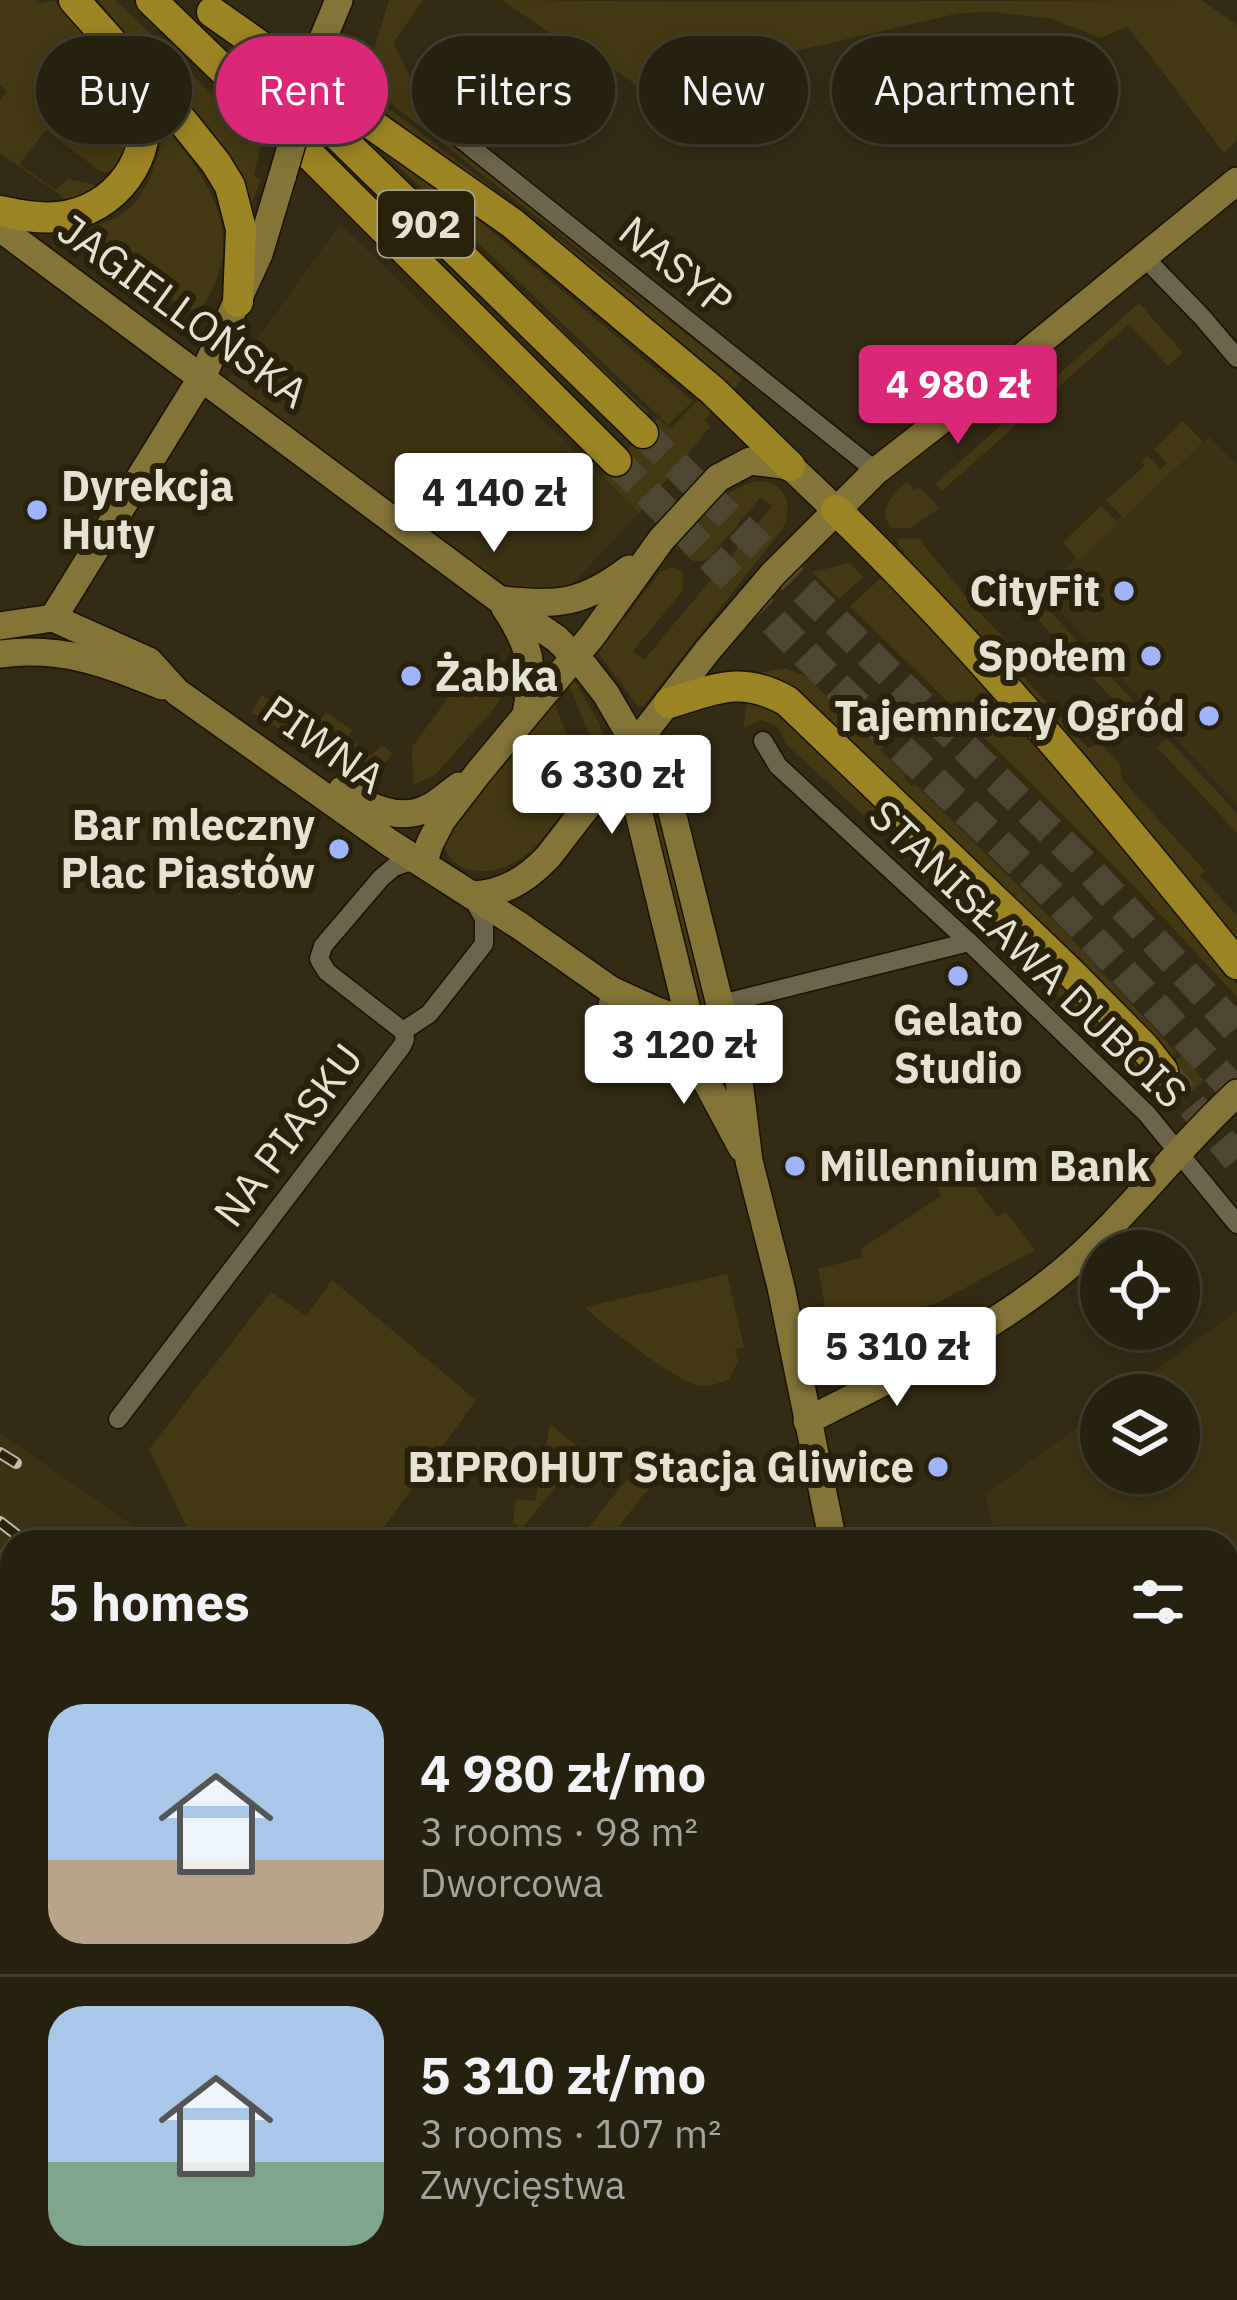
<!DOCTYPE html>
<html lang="en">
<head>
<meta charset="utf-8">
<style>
	:root { --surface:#26200f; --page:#322d1d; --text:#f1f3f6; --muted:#a4a39e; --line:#423e2f; --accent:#db2777 }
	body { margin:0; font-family:"IBM Plex Sans",sans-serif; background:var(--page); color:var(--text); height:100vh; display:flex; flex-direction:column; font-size:45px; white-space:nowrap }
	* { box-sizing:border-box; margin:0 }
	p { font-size:39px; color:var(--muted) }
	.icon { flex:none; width:66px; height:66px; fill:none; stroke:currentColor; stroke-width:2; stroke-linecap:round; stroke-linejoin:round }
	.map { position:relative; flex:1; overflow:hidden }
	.side { position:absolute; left:0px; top:1530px; width:1239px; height:771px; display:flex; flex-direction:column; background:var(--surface); border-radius:36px 36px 0 0; box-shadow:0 6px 18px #0003,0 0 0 3px var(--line) }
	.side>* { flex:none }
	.banner { position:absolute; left:36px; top:36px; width:1167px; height:108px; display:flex; gap:24px }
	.controls { position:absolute; left:1080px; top:1230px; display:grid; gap:24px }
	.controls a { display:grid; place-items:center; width:120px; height:120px; border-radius:50%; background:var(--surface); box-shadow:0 6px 18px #0003,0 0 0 3px var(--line); font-size:60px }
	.price { position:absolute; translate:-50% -102px; padding:0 27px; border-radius:12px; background:#fff; color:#222; font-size:39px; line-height:78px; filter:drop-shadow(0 3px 6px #0008) }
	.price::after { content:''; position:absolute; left:50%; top:72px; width:36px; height:27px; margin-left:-18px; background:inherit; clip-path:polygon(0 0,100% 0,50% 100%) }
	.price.active { background:var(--accent); color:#fff }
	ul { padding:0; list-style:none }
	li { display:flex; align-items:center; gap:36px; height:300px; padding:0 48px }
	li+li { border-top:3px solid var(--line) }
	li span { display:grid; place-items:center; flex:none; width:336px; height:240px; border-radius:36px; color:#555 }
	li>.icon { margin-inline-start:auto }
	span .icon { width:144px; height:144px; fill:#fffc; stroke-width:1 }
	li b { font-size:51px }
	h2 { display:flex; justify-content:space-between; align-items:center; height:144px; padding:0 48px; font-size:51px }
	.tag { padding:0 42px; border-radius:54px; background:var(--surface); box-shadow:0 6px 18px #0003,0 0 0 3px var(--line); font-size:42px; line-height:108px }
	.tag.active { background:var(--accent); color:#fff }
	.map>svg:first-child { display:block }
	.built { fill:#3d3314 }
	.green { fill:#453913 }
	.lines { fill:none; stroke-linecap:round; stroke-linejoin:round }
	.primary-tunnel { stroke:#4e4631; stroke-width:30; stroke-dasharray:30 15; stroke-linecap:butt }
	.street-casing { stroke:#1a1300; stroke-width:21 }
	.secondary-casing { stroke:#1a1300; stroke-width:30 }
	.primary-casing { stroke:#1a1300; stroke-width:33 }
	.street { stroke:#6c644b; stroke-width:18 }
	.secondary { stroke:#847438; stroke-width:27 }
	.primary { stroke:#9c8424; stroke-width:30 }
	.rail-casing { stroke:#c0bbab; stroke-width:12 }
	.rail { stroke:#29210a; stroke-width:8; stroke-dasharray:22; stroke-linecap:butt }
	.secondary-bridge-casing { stroke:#1a1300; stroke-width:30; stroke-linecap:butt }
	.secondary-bridge { stroke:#847438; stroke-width:27 }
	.poi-dot { fill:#a0b3fd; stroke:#29210a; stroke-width:4.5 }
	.labels { text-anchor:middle; stroke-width:12; stroke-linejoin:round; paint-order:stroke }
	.shield { fill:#29210a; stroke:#ada797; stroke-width:3 }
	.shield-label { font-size:39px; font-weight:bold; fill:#e5e1d3 }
	.street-label { font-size:42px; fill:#e5e1d3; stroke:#29210a }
	.poi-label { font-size:42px; font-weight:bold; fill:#e5e1d3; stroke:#29210a; text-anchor:end }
</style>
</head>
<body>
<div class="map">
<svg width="1237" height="2300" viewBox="0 0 1237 2300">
	<rect width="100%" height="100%" fill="#332b14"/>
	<g class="built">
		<path d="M 340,224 L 639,513 L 542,617 L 226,383 Z"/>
		<path d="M 1209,437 L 1237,465 L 1237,805 L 1041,590 Z"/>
		<path d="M 1237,1311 L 1237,2300 L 1112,2300 L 1102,2289 L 1227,2289 L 1227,1542 L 997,1542 L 985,1495 L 1101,1410 L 1101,1473 L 1179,1473 L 1179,1395 L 1122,1395 Z"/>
		<path d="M 0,1433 L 156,1542 L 12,1542 L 12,1863 L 0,1851 Z"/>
		<path d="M 0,2073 L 12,2090 L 12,2289 L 107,2289 L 111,2300 L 0,2300 Z"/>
		<path d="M 521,2289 L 1025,2289 L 1036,2300 L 535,2300 Z"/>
	</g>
	<g class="green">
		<path d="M 0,0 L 35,0 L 39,4 L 54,0 L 122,77 L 130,93 L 132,144 L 115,171 L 101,172 L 46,130 L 19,164 L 55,190 L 68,179 L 93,184 L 96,190 L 67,204 L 59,194 L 0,153 L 0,100 L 7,91 L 0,85 Z"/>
		<path d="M 98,0 L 115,0 L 153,36 L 149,41 L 162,54 L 167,50 L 261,143 L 254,176 L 261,179 L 253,201 L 250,201 L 230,158 Z"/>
		<path d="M 389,0 L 423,0 L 393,43 L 411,79 L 435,100 L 421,119 L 742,379 L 731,392 L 628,300 L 362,95 L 364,89 L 655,313 L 622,283 L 366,84 L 368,78 L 372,78 L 371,70 L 368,68 Z"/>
		<path d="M 502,0 L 706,2 L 1201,0 L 1237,25 L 1237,140 L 1224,153 L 1128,27 L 1100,38 L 1052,19 L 996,12 L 960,13 L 770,57 L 738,73 L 664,78 L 649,94 L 574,41 L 560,40 Z"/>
		<path d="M 165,126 C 212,185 250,239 199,312 L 143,287 L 73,234 C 87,228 103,224 117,217 C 147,201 159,157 165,126 Z"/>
		<path d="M 374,132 L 693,401 L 668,425 L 377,146 L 374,150 L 649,413 L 644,417 L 361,144 Z"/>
		<path d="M 1139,303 L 1183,353 L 1168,366 L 1129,324 L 942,491 L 935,484 Z"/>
		<path d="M 699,399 L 712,410 L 705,420 L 710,427 L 639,513 L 602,476 L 658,418 L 670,429 Z"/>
		<path d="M 1183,421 L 1203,442 L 1124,518 L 1106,500 L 1145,466 L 1142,461 L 1147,456 L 1160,469 L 1167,463 L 1154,449 Z"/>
		<path d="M 760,481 C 787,484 793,506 783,528 L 644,706 L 638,707 L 599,654 L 600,649 L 661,571 L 673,567 L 683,573 L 683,590 L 633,651 L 644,660 L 772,506 L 761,497 L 712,555 L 704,561 L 693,561 L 683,553 C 685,525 732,483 760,481 Z"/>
		<path d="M 907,482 L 914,490 L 920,487 L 939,508 L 911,528 L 892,528 C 875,510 893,495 907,482 Z"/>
		<path d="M 1101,506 L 1118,523 L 1079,561 L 1063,542 Z"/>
		<path d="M 918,538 L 979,612 L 1021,656 L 1017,670 L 1088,748 L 1100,743 L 1120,764 L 1122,778 L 1126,784 L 1205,871 L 1200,876 L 1237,915 L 1237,946 L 899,559 L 905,552 L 898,545 L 898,539 Z"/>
		<path d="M 850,563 L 863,577 L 839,599 L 812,572 Z"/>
		<path d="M 883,576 L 1065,773 L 1237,984 L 1237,997 L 1134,886 L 972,725 L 974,723 L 967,715 L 963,717 L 850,606 Z"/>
		<path d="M 1042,603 L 1153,722 L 1142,730 L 1032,613 Z"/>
		<path d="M 785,668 L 807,677 L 906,775 L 904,778 L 912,786 L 915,784 L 1064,931 L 1177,1053 L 1171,1059 L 745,676 Z"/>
		<path d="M 504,679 L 504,692 L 497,705 L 435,775 L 413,785 L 412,747 L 457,686 Z"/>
		<path d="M 574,680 L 598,721 L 609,750 L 597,764 L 593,744 L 569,684 Z"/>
		<path d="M 262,695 L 312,730 L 326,712 L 352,730 L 347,738 L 372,755 L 382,745 L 392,753 L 385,763 L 359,776 L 251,712 Z"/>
		<path d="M 747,699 L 784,713 L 1155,1071 L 1147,1078 L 785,743 C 782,728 774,724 760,720 L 743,729 Z"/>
		<path d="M 553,701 L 574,750 L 581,786 C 554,822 526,879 472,870 C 454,867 445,855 443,837 Z"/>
		<path d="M 1167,738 L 1237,813 L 1237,833 L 1157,747 Z"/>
		<path d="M 664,817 L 717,1029 L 713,1032 L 708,1029 L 654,819 Z"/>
		<path d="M 1182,1055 L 1204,1081 L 1177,1103 L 1168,1101 L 1150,1082 Z"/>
		<path d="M 960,1167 L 997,1217 L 1006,1212 L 1035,1250 L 939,1302 L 861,1327 L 826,1311 L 818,1269 L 863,1257 L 861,1249 L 941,1196 L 936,1183 Z"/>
		<path d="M 727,1274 L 744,1347 L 735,1349 L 738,1362 L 729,1379 C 719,1383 710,1387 700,1386 C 677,1382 603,1325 585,1307 Z"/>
		<path d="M 332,1280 L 476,1400 L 373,1542 L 194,1542 L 149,1449 L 271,1292 L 306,1316 Z"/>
		<path d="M 550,1424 L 576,1445 L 570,1469 L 515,1537 L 518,1525 L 513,1524 L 516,1499 L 535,1501 Z"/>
		<path d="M 643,1467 L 658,1480 L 643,1495 L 607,1542 L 577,1542 L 624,1483 Z"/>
	</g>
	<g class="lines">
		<g class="primary-tunnel">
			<path d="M 643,433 L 1081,861 L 1237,1030"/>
			<path d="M 616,461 L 836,685 L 1047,890 L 1237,1093"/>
			<path d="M 1163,1071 L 1237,1159"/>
		</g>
		<g class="street-casing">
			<g id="street">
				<path d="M 431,115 L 876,471"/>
				<path d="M 1143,256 L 1202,317 L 1237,358"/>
				<path d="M 763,741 L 778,766 L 969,942 L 1147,1114 L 1237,1224"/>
				<path d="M 721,1004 L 969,942"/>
				<path d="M 403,1031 L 327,972 L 319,959 L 323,946 L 381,878 L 394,867 L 408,862 L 420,864"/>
				<path d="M 403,1031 L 429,1014 L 484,944 L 484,919 L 473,899"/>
				<path d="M 601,1032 L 611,990"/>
				<path d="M 118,1419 L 402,1046 L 405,1039 L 403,1031"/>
			</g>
		</g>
		<g class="secondary-casing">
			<g id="secondary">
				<path d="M 322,41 L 339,0"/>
				<path d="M 0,228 L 500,600 L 557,639 L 585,667 L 606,694 L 635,744 L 662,783 L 670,804 L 739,1081 L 749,1161 L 781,1287 L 833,1542"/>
				<path d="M 502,600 C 558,606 583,604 629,569"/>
				<path d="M 505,608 C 530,645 536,669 526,713"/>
				<path d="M 53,618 L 202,377 L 259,254 L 283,174"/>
				<path d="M 0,626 L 53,618 L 149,661 L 177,692 L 390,843 L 520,926 L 611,990 L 657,1011 L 690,1023"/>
				<path d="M 0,654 C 63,646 105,663 162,686"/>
				<path d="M 635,744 L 634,778 L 639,814 L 690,1023 L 706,1081 L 742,1148"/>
				<path d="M 342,790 C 367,806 397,822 426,809 C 438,804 449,793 459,786"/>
				<path d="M 423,864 L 430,843 L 442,820 L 479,772 L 592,636 L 661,540 L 718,478 L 750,461 L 790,466 L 836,510"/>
				<path d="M 471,895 C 503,894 526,880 548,857 L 708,650 L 773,574 L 876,471 L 1002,373 L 1237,181"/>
				<path d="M 807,1421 C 894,1376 987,1335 1063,1271 C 1126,1218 1176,1149 1237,1093"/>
				<path d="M 1067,2289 L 1077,2300"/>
			</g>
		</g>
		<g class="primary-casing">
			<g id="primary">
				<path d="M 74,0 L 184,123 L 216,163 L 230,186 L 241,229 L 238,302"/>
				<path d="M 151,0 L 272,117 L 616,461"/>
				<path d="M 212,12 L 512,223 L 712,390 L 790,466"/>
				<path d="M 289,88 L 643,433"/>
				<path d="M 0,211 C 19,215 38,219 58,217 C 116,211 155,157 143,99 C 141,90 136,81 133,72"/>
				<path d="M 836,510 C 981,650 1110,807 1237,964"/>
				<path d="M 669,703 C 716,689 741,675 787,701 L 1072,974 L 1144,1047 L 1163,1071"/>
			</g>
		</g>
		<use href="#street" class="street"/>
		<use href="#secondary" class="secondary"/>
		<use href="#primary" class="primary"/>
		<g class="rail-casing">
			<g id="rail">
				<path d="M 0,1453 L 16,1463"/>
				<path d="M 0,1522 L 26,1542"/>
				<path d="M 0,1556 L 12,1565"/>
				<path d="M 0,1608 L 12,1618"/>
				<path d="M 0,1631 L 12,1641"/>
				<path d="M 0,1682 L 12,1692"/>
				<path d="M 0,1797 L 12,1809"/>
				<path d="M 0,1842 L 12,1854"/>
				<path d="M 538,2289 L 551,2300"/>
				<path d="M 586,2289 L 604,2300"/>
				<path d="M 622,2289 L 642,2300"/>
				<path d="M 756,2289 L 772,2300"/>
				<path d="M 822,2289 L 837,2300"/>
				<path d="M 863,2289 L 878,2300"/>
				<path d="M 926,2289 L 940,2300"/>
				<path d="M 969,2289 L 983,2300"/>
			</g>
		</g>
		<use href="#rail" class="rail"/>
		<g class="secondary-bridge-casing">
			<path id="secondary-bridge" d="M 283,174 L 322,41"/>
		</g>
		<use href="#secondary-bridge" class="secondary-bridge"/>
	</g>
	<g class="poi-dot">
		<circle cx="37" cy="510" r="12"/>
		<circle cx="1124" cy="591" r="12"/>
		<circle cx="1151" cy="656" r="12"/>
		<circle cx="411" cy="676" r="12"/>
		<circle cx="1209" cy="716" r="12"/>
		<circle cx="339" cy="849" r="12"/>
		<circle cx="958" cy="976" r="12"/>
		<circle cx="795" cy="1166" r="12"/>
		<circle cx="938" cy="1467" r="12"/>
	</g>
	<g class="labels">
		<rect class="shield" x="378" y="191" width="96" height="66" rx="9"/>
		<g class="shield-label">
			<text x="426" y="238">902</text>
		</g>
		<g class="street-label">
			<text transform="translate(676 266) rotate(39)" y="15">NASYP</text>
			<text transform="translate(183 311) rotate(36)" y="15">JAGIELLOŃSKA</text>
			<text transform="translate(324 744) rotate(35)" y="15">PIWNA</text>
			<text transform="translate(1028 954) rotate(44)" y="15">STANISŁAWA DUBOIS</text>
			<text transform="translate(288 1135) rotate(-53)" y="15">NA PIASKU</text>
		</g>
		<g class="poi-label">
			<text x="61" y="501" text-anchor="start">Dyrekcja<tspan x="61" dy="48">Huty</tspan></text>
			<text x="1100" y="606">CityFit</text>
			<text x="1127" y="671">Społem</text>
			<text x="435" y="691" text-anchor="start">Żabka</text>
			<text x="1185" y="731">Tajemniczy Ogród</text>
			<text x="315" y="840">Bar mleczny<tspan x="315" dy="48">Plac Piastów</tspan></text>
			<text x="958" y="1035" text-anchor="middle">Gelato<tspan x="958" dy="48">Studio</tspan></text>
			<text x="819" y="1181" text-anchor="start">Millennium Bank</text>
			<text x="914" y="1482">BIPROHUT Stacja Gliwice</text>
		</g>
	</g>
</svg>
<div class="controls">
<a><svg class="icon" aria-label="locate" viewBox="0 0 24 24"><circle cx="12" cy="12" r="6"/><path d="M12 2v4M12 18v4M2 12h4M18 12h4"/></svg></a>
<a><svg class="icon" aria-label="layers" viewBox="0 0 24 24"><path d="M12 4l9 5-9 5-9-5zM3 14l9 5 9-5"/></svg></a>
</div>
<b class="price active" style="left:958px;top:447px">4 980 zł</b>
<b class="price" style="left:494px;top:555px">4 140 zł</b>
<b class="price" style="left:612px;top:837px">6 330 zł</b>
<b class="price" style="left:684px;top:1107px">3 120 zł</b>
<b class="price" style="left:897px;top:1409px">5 310 zł</b>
<div class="banner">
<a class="tag">Buy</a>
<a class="tag active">Rent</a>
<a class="tag">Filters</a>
<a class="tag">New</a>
<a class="tag">Apartment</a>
</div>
<section class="side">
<h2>5 homes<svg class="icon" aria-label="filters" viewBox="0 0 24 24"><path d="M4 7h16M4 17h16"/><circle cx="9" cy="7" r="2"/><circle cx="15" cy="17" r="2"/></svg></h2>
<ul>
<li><span style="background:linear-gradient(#a9c7e8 65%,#b9a48a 0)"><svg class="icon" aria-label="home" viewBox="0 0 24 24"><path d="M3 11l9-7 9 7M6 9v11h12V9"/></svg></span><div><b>4 980 zł/mo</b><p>3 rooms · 98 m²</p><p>Dworcowa</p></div></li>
<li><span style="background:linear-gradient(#a9c7e8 65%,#7fa58c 0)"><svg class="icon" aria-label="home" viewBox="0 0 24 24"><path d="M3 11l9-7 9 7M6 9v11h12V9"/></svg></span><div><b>5 310 zł/mo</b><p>3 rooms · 107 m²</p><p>Zwycięstwa</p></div></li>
</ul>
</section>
</div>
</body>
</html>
